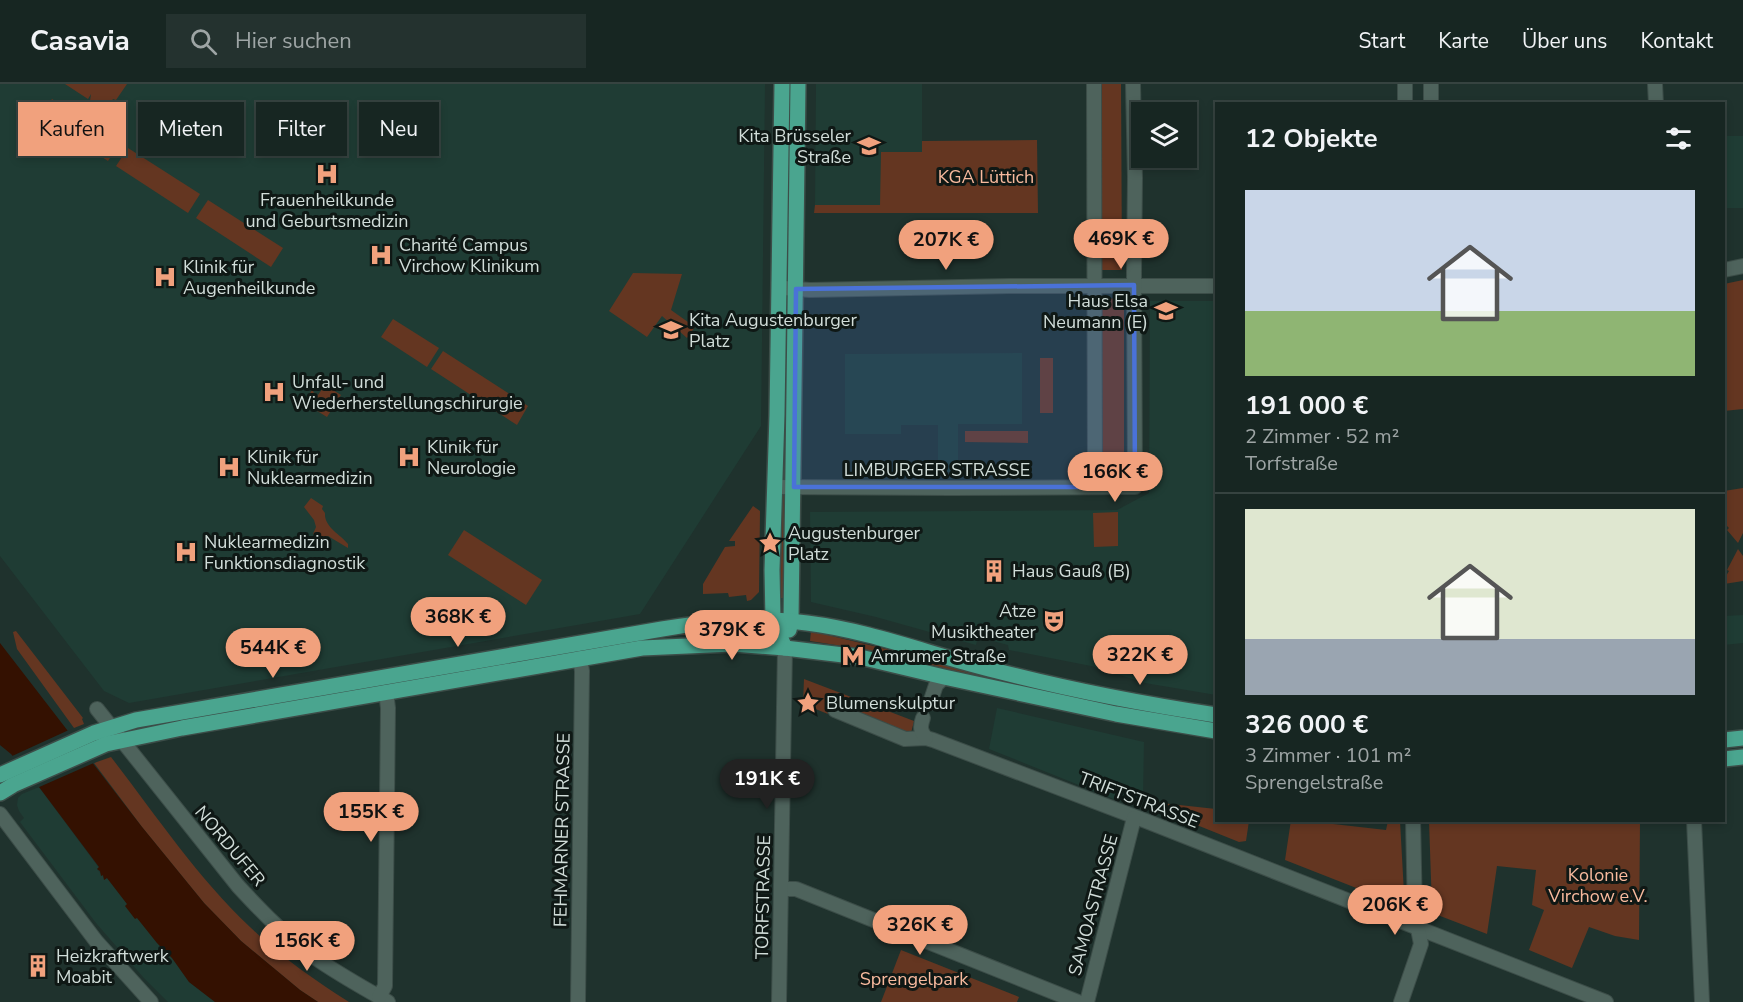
<!DOCTYPE html>
<html lang="de">
<head>
<meta charset="utf-8">
<style>
	:root { --surface:#172622; --page:#24322f; --text:#f1f3f6; --muted:#9ea5a5; --line:#364340; --accent:#f1a17d }
	body { margin:0; font-family:"Nunito Sans",sans-serif; background:var(--page); color:var(--text); height:100vh; display:flex; flex-direction:column; font-size:22px; white-space:nowrap }
	* { box-sizing:border-box; margin:0 }
	p { font-size:20px; color:var(--muted) }
	.icon { flex:none; width:33px; height:33px; fill:none; stroke:currentColor; stroke-width:2; stroke-linecap:round; stroke-linejoin:round }
	.map { position:relative; flex:1; overflow:hidden }
	.panel { position:absolute; left:1215px; top:18px; width:510px; height:720px; display:flex; flex-direction:column; background:var(--surface); border-radius:0px; box-shadow:0 3px 9px #0003,0 0 0 2px var(--line) }
	.panel>* { flex:none }
	.guide { position:absolute; left:18px; top:18px; width:570px; height:54px; display:flex; gap:12px }
	.tools { position:absolute; left:1131px; top:18px; display:grid; gap:12px }
	.tools a { display:grid; place-items:center; width:66px; height:66px; border-radius:0px; background:var(--surface); box-shadow:0 3px 9px #0003,0 0 0 2px var(--line); font-size:30px }
	.price { position:absolute; translate:-50% -51px; padding:0 14px; border-radius:21px; background:var(--accent); color:#111; font-size:20px; line-height:39px; filter:drop-shadow(0 2px 3px #0008) }
	.price::after { content:''; position:absolute; left:50%; top:36px; width:18px; height:14px; margin-left:-9px; background:inherit; clip-path:polygon(0 0,100% 0,50% 100%) }
	.price.current { background:#222; color:#fff }
	ul { padding:0; list-style:none }
	li { display:grid; align-content:center; gap:12px; height:318px; padding:0 30px }
	li+li { border-top:2px solid var(--line) }
	li span { display:grid; place-items:center; height:186px; border-radius:0px; color:#555 }
	li>.icon { margin-inline-start:auto }
	span .icon { width:108px; height:108px; fill:#fffc; stroke-width:1 }
	li b { font-size:26px }
	h2 { display:flex; justify-content:space-between; align-items:center; height:72px; padding:0 30px; font-size:26px }
	.pill { padding:0 21px; border-radius:0px; background:var(--surface); box-shadow:0 3px 9px #0003,0 0 0 2px var(--line); font-size:21px; line-height:54px }
	.pill.current { background:var(--accent); color:#111 }
	header { display:flex; align-items:center; gap:36px; box-sizing:border-box; height:84px; padding:0 30px; background:var(--surface); border-bottom:2px solid var(--line) }
	header strong { font-size:28px }
	nav { display:flex; gap:33px; margin-inline-start:auto; font-size:21px }
	.search { width:420px; height:54px; background:var(--page); display:flex; align-items:center; gap:15px; box-sizing:border-box; padding:0 21px; border-radius:0px; color:var(--muted); font-size:22px }
	.map>svg:first-child { display:block }
	.built { fill:#1f3c34 }
	.green { fill:#643621 }
	.water { fill:#341101 }
	.pier { fill:#1f322d }
	.lines { fill:none; stroke-linecap:round; stroke-linejoin:round }
	.minor-casing { stroke:#3c4d48; stroke-width:16 }
	.major-casing { stroke:#3c4d48; stroke-width:18 }
	.minor { stroke:#4e635c; stroke-width:14 }
	.major { stroke:#4aa58f; stroke-width:15 }
	.marked { fill:#4a72d8; fill-opacity:0.2; stroke:#4a72d8; stroke-width:4.5; stroke-linejoin:round }
	.labels { text-anchor:middle; stroke-width:6; stroke-linejoin:round; paint-order:stroke }
	.poi-label { font-size:18px; fill:#d1ddd9; stroke:#0f1815; text-anchor:start }
	.park-label { font-size:18px; fill:#f8ba9e; stroke:#0f1815 }
	.street-label { font-size:18px; fill:#d1ddd9; stroke:#0f1815 }
</style>
</head>
<body>
<header>
<strong>Casavia</strong>
<div class="search"><svg class="icon" aria-label="search" viewBox="0 0 24 24"><circle cx="10" cy="10" r="6"/><path d="M15 15l6 6"/></svg>Hier suchen</div>
<nav><a>Start</a><a>Karte</a><a>Über uns</a><a>Kontakt</a></nav>
</header>
<div class="map">
<svg width="1743" height="918" viewBox="0 0 1743 918">
	<rect width="100%" height="100%" fill="#1f322d"/>
	<g class="built">
		<path d="M 0,0 L 765,0 L 761,342 L 640,530 L 129,619 L 104,607 L 0,472 Z"/>
		<path d="M 816,0 L 922,0 L 922,68 L 881,121 L 815,121 Z"/>
		<rect x="1724" y="52" width="19" height="72"/>
		<path d="M 1150,217 L 1216,217 L 1216,611 L 1145,599 L 1091,582 L 1009,566 L 1008,561 L 978,553 L 976,561 L 876,533 L 811,518 L 810,428 L 1117,426 L 1149,409 Z"/>
		<path d="M 1022,269 L 1022,340 L 958,340 L 958,388 L 938,388 L 938,341 L 901,341 L 901,350 L 845,350 L 845,270 Z"/>
		<path d="M 1743,531 L 1743,559 L 1724,561 L 1724,532 Z"/>
		<path d="M 997,624 L 1144,658 L 1143,715 L 1140,717 L 1119,717 L 989,665 Z"/>
		<path d="M 39,703 L 99,784 L 97,785 L 105,795 L 107,794 L 157,859 L 172,874 L 189,898 L 215,918 L 168,918 L 143,893 L 96,839 L 20,738 L 24,734 L 19,727 L 17,721 L 18,714 L 22,710 Z"/>
	</g>
	<g class="green">
		<path d="M 65,0 L 127,0 L 116,16 L 113,15 L 105,27 L 90,17 L 91,10 L 88,15 Z"/>
		<path d="M 1099,0 L 1121,0 L 1122,186 L 1100,186 Z"/>
		<path d="M 52,15 L 120,59 L 108,77 L 40,33 Z"/>
		<path d="M 1037,56 L 1038,129 L 814,129 L 815,121 L 880,121 L 881,68 L 922,68 L 922,57 Z"/>
		<path d="M 128,64 L 200,110 L 188,129 L 116,82 Z"/>
		<path d="M 208,116 L 283,164 L 271,183 L 196,134 Z"/>
		<path d="M 633,189 L 682,190 L 671,226 L 695,243 L 687,254 L 662,232 L 647,253 L 609,227 Z"/>
		<path d="M 1743,196 L 1743,325 L 1724,327 L 1724,200 Z"/>
		<path d="M 1100,214 L 1124,215 L 1124,389 L 1101,389 Z"/>
		<path d="M 393,235 L 439,264 L 427,283 L 381,253 Z"/>
		<path d="M 443,267 L 528,322 L 517,341 L 431,285 Z"/>
		<rect x="1040" y="274" width="13" height="55"/>
		<path d="M 318,296 L 320,297 L 313,308 L 318,311 L 325,301 L 341,311 L 327,333 L 304,319 Z"/>
		<path d="M 965,347 L 1028,347 L 1028,359 L 965,358 Z"/>
		<path d="M 1743,404 L 1743,449 L 1738,459 L 1727,446 L 1729,444 L 1725,440 L 1724,441 L 1724,407 Z"/>
		<path d="M 780,410 L 789,410 L 788,514 L 780,514 L 778,490 Z"/>
		<path d="M 311,414 L 323,422 L 322,425 L 325,429 C 324,443 340,450 348,460 L 348,464 L 328,452 L 321,456 L 313,450 L 316,443 L 314,436 L 304,423 Z"/>
		<path d="M 753,422 L 760,427 L 759,508 L 751,516 L 747,517 L 746,511 L 729,513 L 728,509 L 703,510 L 703,500 L 725,463 L 735,462 L 735,457 L 729,457 Z"/>
		<path d="M 1118,428 L 1118,462 L 1094,463 L 1093,429 Z"/>
		<path d="M 464,446 L 542,496 L 526,521 L 448,471 Z"/>
		<path d="M 1738,465 L 1743,472 L 1743,497 L 1724,500 L 1724,493 L 1726,492 L 1729,487 L 1727,486 Z"/>
		<path d="M 755,542 L 755,551 L 677,551 L 568,569 L 568,568 L 696,546 Z"/>
		<path d="M 16,547 L 83,634 L 82,635 L 84,640 L 74,644 L 17,565 L 13,548 Z"/>
		<path d="M 811,547 L 1114,620 L 1113,624 L 990,596 L 881,568 L 810,557 Z"/>
		<path d="M 804,595 L 914,637 L 911,649 L 908,650 L 857,632 L 844,621 L 842,611 L 836,609 L 833,610 L 827,627 L 828,630 L 803,620 Z"/>
		<path d="M 111,673 C 155,730 197,793 250,843 C 280,872 314,896 349,918 L 318,918 L 300,906 L 241,857 L 204,819 L 142,743 L 94,679 Z"/>
		<path d="M 1152,718 L 1216,725 L 1216,736 L 1249,737 L 1246,757 L 1239,758 L 1152,723 Z"/>
		<path d="M 1291,736 L 1307,737 L 1386,746 L 1388,737 L 1400,737 L 1404,809 L 1392,818 L 1285,776 Z"/>
		<path d="M 1601,737 L 1640,737 L 1639,856 L 1615,852 L 1589,843 L 1572,884 L 1529,866 L 1544,826 L 1532,821 L 1536,786 L 1497,782 L 1487,850 L 1435,830 L 1432,824 L 1429,737 Z"/>
		<path d="M 901,866 L 1019,913 L 1017,918 L 881,918 Z"/>
	</g>
	<path class="water" d="M 0,559 L 142,743 L 204,819 L 241,857 L 300,906 L 318,918 L 215,918 L 189,898 L 172,874 L 157,859 L 137,834 L 135,835 L 125,822 L 127,820 L 107,794 L 104,796 L 103,791 L 101,792 L 100,787 L 97,785 L 99,783 L 39,703 L 11,670 L 0,661 Z"/>
	<path class="pier" d="M 71,645 L 96,678 L 37,704 L 10,673 Z"/>
	<g class="lines">
		<g class="minor-casing">
			<g id="minor">
				<path d="M 1094,0 L 1095,403"/>
				<path d="M 1655,0 L 1656,20"/>
				<path d="M 1405,20 L 1405,0"/>
				<path d="M 1431,20 L 1431,0"/>
				<path d="M 1724,186 L 1743,182"/>
				<path d="M 784,204 L 810,206 L 1010,202 L 1216,202"/>
				<path d="M 775,403 L 950,404 L 1135,403 L 1134,188 L 1135,94 L 1133,0"/>
				<path d="M 930,619 L 936,601 L 944,593"/>
				<path d="M 97,625 L 238,802 C 262,828 287,854 317,875 C 340,891 364,904 388,918"/>
				<path d="M 835,626 L 905,655 L 926,654 L 933,656 L 1146,737 L 1606,918"/>
				<path d="M 923,634 C 920,643 920,647 926,654"/>
				<path d="M 0,730 L 96,857 L 151,918"/>
				<path d="M 1694,736 L 1702,918"/>
				<path d="M 781,805 L 796,805 L 1078,918"/>
				<path d="M 379,913 L 385,902 L 388,624 L 386,608"/>
				<path d="M 578,918 L 582,587 L 580,574"/>
				<path d="M 779,918 L 785,564"/>
				<path d="M 1087,918 L 1134,734"/>
				<path d="M 1401,918 L 1421,860 L 1415,830 L 1413,736"/>
			</g>
		</g>
		<g class="major-casing">
			<g id="major">
				<path d="M 782,0 L 777,331 L 772,486 L 773,536 L 785,564"/>
				<path d="M 789,546 L 791,537 L 798,0"/>
				<path d="M 1724,656 L 1743,654"/>
				<path d="M 1724,675 L 1743,673"/>
				<path d="M 0,691 L 94,649 L 136,636 L 662,545 C 710,537 758,532 807,539 C 872,547 934,572 997,587 C 1070,606 1143,620 1216,631"/>
				<path d="M 0,709 L 13,701 L 106,660 L 182,644 L 642,564 L 733,560 L 785,564 L 860,573 L 944,593 L 1116,630 L 1216,647"/>
			</g>
		</g>
		<use href="#minor" class="minor"/>
		<use href="#major" class="major"/>
	</g>
	<path class="marked" d="M 1134,201 L 1135,403 L 794,403 L 796,205 Z"/>
	<defs>
		<g id="school-bare" transform="scale(1.8)"><path d="M0-5L7-2L0 1L-7-2ZM-4 1L0 2.5L4 1V4Q0 6-4 4Z" fill="#f1a17d" stroke="#0f1815" stroke-width="2.5" paint-order="stroke"/></g>
		<g id="hospital-bare" transform="scale(1.8)"><path d="M-5-5h3v3.5h4V-5h3V5h-3V1.5h-4V5h-3Z" fill="#f1a17d" stroke="#0f1815" stroke-width="2.5" paint-order="stroke"/></g>
		<g id="sight-bare" transform="scale(1.8)"><path d="M0-6L1.8-2.2L6-1.7L2.9 1.2L3.7 5.4L0 3.3L-3.7 5.4L-2.9 1.2L-6-1.7L-1.8-2.2Z" fill="#f1a17d" stroke="#0f1815" stroke-width="2.5" paint-order="stroke"/></g>
		<g id="building-bare" transform="scale(1.8)"><path d="M-4-6H4V6H1V3H-1V6H-4ZM-2.5-4.3h1.7v1.8h-1.7ZM.8-4.3h1.7v1.8H.8ZM-2.5-1h1.7V.8h-1.7ZM.8-1h1.7V.8H.8Z" fill="#f1a17d" stroke="#0f1815" stroke-width="2.5" paint-order="stroke"/></g>
		<g id="theatre-bare" transform="scale(1.8)"><path d="M-5-5.5Q0-4 5-5.5V0Q5 5 0 6Q-5 5-5 0ZM-3.3-2.5H-1v1.5H-3.3ZM1-2.5H3.3v1.5H1ZM-2.8 1Q0 5.5 2.8 1Z" fill="#f1a17d" stroke="#0f1815" stroke-width="2.5" paint-order="stroke"/></g>
		<g id="metro-bare" transform="scale(1.8)"><path d="M-5.5 5V-5H-3L0 0L3-5H5.5V5H3V-.5L0 4L-3-.5V5Z" fill="#f1a17d" stroke="#0f1815" stroke-width="2.5" paint-order="stroke"/></g>
	</defs>
	<g fill-rule="evenodd">
		<use href="#school-bare" x="869" y="62"/>
		<use href="#hospital-bare" x="327" y="90"/>
		<use href="#hospital-bare" x="381" y="171"/>
		<use href="#hospital-bare" x="165" y="193"/>
		<use href="#school-bare" x="1166" y="227"/>
		<use href="#school-bare" x="671" y="246"/>
		<use href="#hospital-bare" x="274" y="308"/>
		<use href="#hospital-bare" x="409" y="373"/>
		<use href="#hospital-bare" x="229" y="383"/>
		<use href="#sight-bare" x="770" y="459"/>
		<use href="#hospital-bare" x="186" y="468"/>
		<use href="#building-bare" x="994" y="487"/>
		<use href="#theatre-bare" x="1054" y="537"/>
		<use href="#metro-bare" x="853" y="572"/>
		<use href="#sight-bare" x="808" y="619"/>
		<use href="#building-bare" x="38" y="882"/>
	</g>
	<g class="labels">
		<g class="poi-label">
			<text x="851" y="58" text-anchor="end">Kita Brüsseler<tspan x="851" dy="21">Straße</tspan></text>
			<text x="327" y="122" text-anchor="middle">Frauenheilkunde<tspan x="327" dy="21">und Geburtsmedizin</tspan></text>
			<text x="399" y="167">Charité Campus<tspan x="399" dy="21">Virchow Klinikum</tspan></text>
			<text x="183" y="189">Klinik für<tspan x="183" dy="21">Augenheilkunde</tspan></text>
			<text x="1148" y="223" text-anchor="end">Haus Elsa<tspan x="1148" dy="21">Neumann (E)</tspan></text>
			<text x="689" y="242">Kita Augustenburger<tspan x="689" dy="21">Platz</tspan></text>
			<text x="292" y="304">Unfall- und<tspan x="292" dy="21">Wiederherstellungschirurgie</tspan></text>
			<text x="427" y="369">Klinik für<tspan x="427" dy="21">Neurologie</tspan></text>
			<text x="247" y="379">Klinik für<tspan x="247" dy="21">Nuklearmedizin</tspan></text>
			<text x="788" y="455">Augustenburger<tspan x="788" dy="21">Platz</tspan></text>
			<text x="204" y="464">Nuklearmedizin<tspan x="204" dy="21">Funktionsdiagnostik</tspan></text>
			<text x="1012" y="493">Haus Gauß (B)</text>
			<text x="1036" y="533" text-anchor="end">Atze<tspan x="1036" dy="21">Musiktheater</tspan></text>
			<text x="871" y="578">Amrumer Straße</text>
			<text x="826" y="625">Blumenskulptur</text>
			<text x="56" y="878">Heizkraftwerk<tspan x="56" dy="21">Moabit</tspan></text>
		</g>
		<g class="park-label">
			<text x="986" y="99">KGA Lüttich</text>
			<text x="1598" y="797">Kolonie<tspan x="1598" dy="21">Virchow e.V.</tspan></text>
			<text x="914" y="901">Sprengelpark</text>
		</g>
		<g class="street-label">
			<text x="937" y="392">LIMBURGER STRASSE</text>
			<text transform="translate(1139 716) rotate(21)" y="6">TRIFTSTRASSE</text>
			<text transform="translate(562 746) rotate(-89)" y="6">FEHMARNER STRASSE</text>
			<text transform="translate(230 762) rotate(50)" y="6">NORDUFER</text>
			<text transform="translate(763 813) rotate(-89)" y="6">TORFSTRASSE</text>
			<text transform="translate(1093 821) rotate(-75)" y="6">SAMOASTRASSE</text>
		</g>
	</g>
</svg>
<div class="tools">
<a><svg class="icon" aria-label="layers" viewBox="0 0 24 24"><path d="M12 4l9 5-9 5-9-5zM3 14l9 5 9-5"/></svg></a>
</div>
<b class="price" style="left:1121px;top:186px">469K €</b>
<b class="price" style="left:946px;top:187px">207K €</b>
<b class="price" style="left:1115px;top:419px">166K €</b>
<b class="price" style="left:458px;top:564px">368K €</b>
<b class="price" style="left:732px;top:577px">379K €</b>
<b class="price" style="left:273px;top:595px">544K €</b>
<b class="price" style="left:1140px;top:602px">322K €</b>
<b class="price current" style="left:767px;top:726px">191K €</b>
<b class="price" style="left:371px;top:759px">155K €</b>
<b class="price" style="left:1395px;top:852px">206K €</b>
<b class="price" style="left:920px;top:872px">326K €</b>
<b class="price" style="left:307px;top:888px">156K €</b>
<div class="guide">
<a class="pill current">Kaufen</a>
<a class="pill">Mieten</a>
<a class="pill">Filter</a>
<a class="pill">Neu</a>
</div>
<section class="panel">
<h2>12 Objekte<svg class="icon" aria-label="filters" viewBox="0 0 24 24"><path d="M4 7h16M4 17h16"/><circle cx="9" cy="7" r="2"/><circle cx="15" cy="17" r="2"/></svg></h2>
<ul>
<li><span style="background:linear-gradient(#c9d6e8 65%,#8fb573 0)"><svg class="icon" aria-label="home" viewBox="0 0 24 24"><path d="M3 11l9-7 9 7M6 9v11h12V9"/></svg></span><div><b>191 000 €</b><p>2 Zimmer · 52 m²</p><p>Torfstraße</p></div></li>
<li><span style="background:linear-gradient(#dfe7d0 70%,#9aa5b1 0)"><svg class="icon" aria-label="home" viewBox="0 0 24 24"><path d="M3 11l9-7 9 7M6 9v11h12V9"/></svg></span><div><b>326 000 €</b><p>3 Zimmer · 101 m²</p><p>Sprengelstraße</p></div></li>
</ul>
</section>
</div>
</body>
</html>
